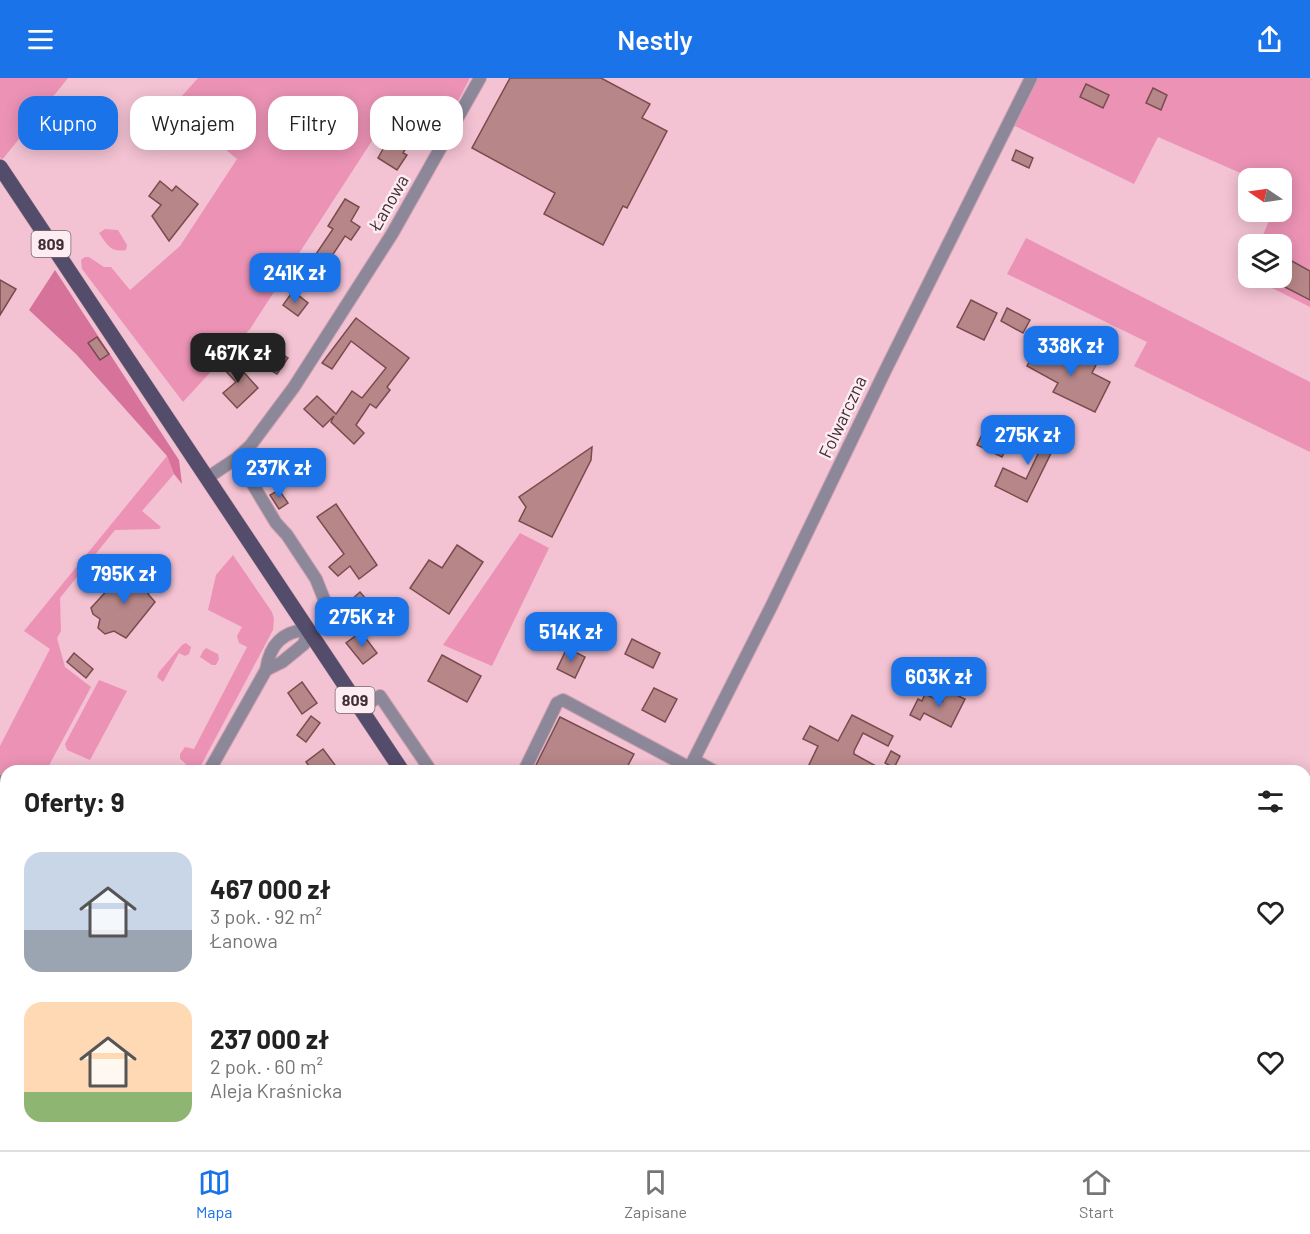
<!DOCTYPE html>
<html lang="pl">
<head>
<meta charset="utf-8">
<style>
	:root { --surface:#fff; --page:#f6f6f6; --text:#222; --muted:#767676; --line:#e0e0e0; --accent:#1a73e8 }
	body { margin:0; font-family:Barlow,sans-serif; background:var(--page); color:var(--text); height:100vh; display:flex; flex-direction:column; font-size:22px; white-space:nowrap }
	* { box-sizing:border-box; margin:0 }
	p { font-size:20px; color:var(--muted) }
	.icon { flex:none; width:33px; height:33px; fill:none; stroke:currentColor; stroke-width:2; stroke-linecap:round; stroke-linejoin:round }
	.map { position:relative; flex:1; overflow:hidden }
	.side { position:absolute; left:0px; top:687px; width:1311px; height:386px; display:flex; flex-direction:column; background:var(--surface); border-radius:18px 18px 0 0; box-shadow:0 3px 15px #0003 }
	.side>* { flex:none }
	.guide { position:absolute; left:18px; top:18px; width:600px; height:54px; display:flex; gap:12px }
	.needle { width:39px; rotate:283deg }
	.controls { position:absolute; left:1238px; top:90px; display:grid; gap:12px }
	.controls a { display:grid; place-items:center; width:54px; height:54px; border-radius:12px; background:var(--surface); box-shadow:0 3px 15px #0003; font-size:30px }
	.price { position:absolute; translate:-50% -51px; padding:0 14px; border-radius:12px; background:var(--accent); color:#fff; font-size:20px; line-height:39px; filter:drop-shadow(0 2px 3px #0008) }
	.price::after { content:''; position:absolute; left:50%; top:36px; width:18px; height:14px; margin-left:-9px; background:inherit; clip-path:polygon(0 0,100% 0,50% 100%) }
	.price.current { background:#222; color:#fff }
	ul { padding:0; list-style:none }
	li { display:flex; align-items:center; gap:18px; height:150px; padding:0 24px }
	li span { display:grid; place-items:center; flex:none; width:168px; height:120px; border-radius:18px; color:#555 }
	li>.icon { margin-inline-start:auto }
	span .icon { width:72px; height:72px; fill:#fffc; stroke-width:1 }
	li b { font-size:26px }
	h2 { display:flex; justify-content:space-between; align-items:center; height:72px; padding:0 24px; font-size:26px }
	.pill { padding:0 21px; border-radius:18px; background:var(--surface); box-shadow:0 3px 15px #0003; font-size:21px; line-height:54px }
	.pill.current { background:var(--accent); color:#fff }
	header { display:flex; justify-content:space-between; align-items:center; height:78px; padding:0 24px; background:var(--accent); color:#fff; font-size:27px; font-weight:600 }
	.tab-bar { display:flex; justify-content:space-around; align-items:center; height:84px; border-top:2px solid var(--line); background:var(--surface); font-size:16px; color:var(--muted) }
	.tab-bar a { display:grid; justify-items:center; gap:3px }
	.tab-bar .current { color:var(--accent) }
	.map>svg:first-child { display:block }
	.green { fill:#ec93b5 }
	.forest { fill:#d7739b }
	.building { fill:#b78688; stroke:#784c4e; stroke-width:1.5 }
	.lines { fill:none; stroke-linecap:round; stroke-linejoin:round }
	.minor-casing { stroke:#cca1b0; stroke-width:14 }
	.tertiary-casing { stroke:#cca1b0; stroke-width:14 }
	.primary-casing { stroke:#cca1b0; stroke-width:16 }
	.minor { stroke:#8c889a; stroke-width:12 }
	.tertiary { stroke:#8c889a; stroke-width:12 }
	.primary { stroke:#544c6b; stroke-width:15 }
	.rail { stroke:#9f7c88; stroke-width:4; stroke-dasharray:12 6; stroke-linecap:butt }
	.labels { text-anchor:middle; stroke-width:5; stroke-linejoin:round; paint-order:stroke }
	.shield { fill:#fdedf3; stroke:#79676e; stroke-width:1.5 }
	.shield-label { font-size:16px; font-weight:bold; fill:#412e35 }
	.street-label { font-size:18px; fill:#412e35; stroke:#fdedf3 }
</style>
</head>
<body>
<header><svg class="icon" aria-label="menu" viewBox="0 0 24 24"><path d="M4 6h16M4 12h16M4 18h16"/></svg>Nestly<svg class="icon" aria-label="share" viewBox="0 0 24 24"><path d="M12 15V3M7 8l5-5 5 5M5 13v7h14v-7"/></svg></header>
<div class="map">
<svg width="1310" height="1072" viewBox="0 0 1310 1072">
	<rect width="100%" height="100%" fill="#f3c2d3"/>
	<g class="green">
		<path d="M 0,0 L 68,0 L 2,82 L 0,79 Z"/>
		<path d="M 198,0 L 470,0 L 439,59 L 390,35 L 250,251 L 183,324 L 82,191 L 81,182 L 85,179 L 89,179 L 104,189 L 111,189 L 130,212 L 180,168 L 237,81 L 173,28 Z"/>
		<path d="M 1035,0 L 1310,0 L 1310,229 L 1252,200 L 1281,200 L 1281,166 L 1259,166 L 1273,134 L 1281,134 L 1281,100 L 1252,100 L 1158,59 L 1134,106 L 1013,47 Z"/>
		<path d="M 105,151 L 118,152 L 127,167 L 126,172 C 110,175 107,166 99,155 Z"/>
		<path d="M 1026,160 L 1310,304 L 1310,374 L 1134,288 L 1147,264 L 1007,196 Z"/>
		<path d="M 167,378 L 174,396 L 142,433 L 161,449 L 159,451 L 115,452 L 60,520 L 61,553 L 57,560 L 65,589 L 91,609 L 46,693 L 6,693 L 6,697 L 0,696 L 0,668 L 50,571 L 24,553 Z"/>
		<path d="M 520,455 L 549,470 L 492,588 L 443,567 Z"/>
		<path d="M 233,477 L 272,534 L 274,541 L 273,552 L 198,693 L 182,693 L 186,686 L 180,681 L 180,676 L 185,669 L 194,671 L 247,569 L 239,565 L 237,558 L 242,549 L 208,532 L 216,497 Z"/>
		<path d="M 186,565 L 191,569 L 189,576 L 185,578 L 179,575 L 163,604 L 157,599 L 159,594 L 182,567 Z"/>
		<path d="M 206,570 L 218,576 L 219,581 L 216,587 L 212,587 L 200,579 L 203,573 Z"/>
		<path d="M 99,602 L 127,613 L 90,682 L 67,672 L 65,666 Z"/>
		<path d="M 1310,786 L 1310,858 L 1305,867 L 1305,794 Z"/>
		<path d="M 1310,898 L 1310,974 L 1305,982 L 1305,906 Z"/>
		<path d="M 1139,1066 L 1182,1066 L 1182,1067 L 1179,1072 L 1135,1072 Z"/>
		<path d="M 1206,1067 L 1206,1066 L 1238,1067 L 1235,1072 L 1203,1072 Z"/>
	</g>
	<g class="forest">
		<path d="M 55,192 L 179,382 L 182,406 L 174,396 L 167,378 L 76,276 L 29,232 Z"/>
		<path d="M 6,861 L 6,914 L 0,923 L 0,871 Z"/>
		<path d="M 6,936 L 6,973 L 0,980 L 0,943 Z"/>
	</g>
	<g class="building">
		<path d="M 510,0 L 601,0 L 650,26 L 642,40 L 667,53 L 627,130 L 623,128 L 603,167 L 544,136 L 555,115 L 472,70 Z"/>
		<path d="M 1086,6 L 1109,17 L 1103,30 L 1080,19 Z"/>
		<path d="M 1153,10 L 1167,17 L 1161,32 L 1146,25 Z"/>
		<path d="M 395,45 L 414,57 L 403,75 L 407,77 L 397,92 L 378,80 L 387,64 L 384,62 Z"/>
		<path d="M 1016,72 L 1033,80 L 1029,90 L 1012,82 Z"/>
		<path d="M 160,103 L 172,113 L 176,108 L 198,126 L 169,163 L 152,138 L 161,127 L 149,118 Z"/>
		<path d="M 345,121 L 359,129 L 351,143 L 360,149 L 351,162 L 345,158 L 326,187 L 314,179 L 333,151 L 328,148 Z"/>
		<path d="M 1281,177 L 1310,193 L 1310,222 L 1281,207 Z"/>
		<path d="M 0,202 L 16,211 L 0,237 Z"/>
		<path d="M 293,213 L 308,225 L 298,238 L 283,227 Z"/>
		<path d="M 971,222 L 997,235 L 984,262 L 957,249 Z"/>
		<path d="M 1007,230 L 1030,242 L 1023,255 L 1001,243 Z"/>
		<path d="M 356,240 L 409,280 L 387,309 L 390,312 L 376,330 L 370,326 L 356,347 L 364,355 L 354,366 L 331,344 L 334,338 L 323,349 L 304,331 L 317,318 L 336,336 L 352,313 L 362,320 L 386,290 L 351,263 L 332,291 L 322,285 Z"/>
		<path d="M 97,259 L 109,276 L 100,282 L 88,265 Z"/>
		<path d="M 1039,266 L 1066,281 L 1070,274 L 1096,287 L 1092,295 L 1110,304 L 1095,334 L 1053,314 L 1058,305 L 1027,288 Z"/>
		<path d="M 270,269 L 288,280 L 277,296 L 260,286 Z"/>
		<path d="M 231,280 L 258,310 L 237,330 L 223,315 L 236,304 L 222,289 Z"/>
		<path d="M 988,344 L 1013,356 L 1002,379 L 977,367 Z"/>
		<path d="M 1025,348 L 1057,363 L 1027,424 L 995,408 L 1003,390 L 1026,401 L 1038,376 L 1031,373 L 1034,368 L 1019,361 Z"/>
		<path d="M 592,369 L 591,382 L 552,459 L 519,443 L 526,429 L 519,419 Z"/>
		<path d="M 304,372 L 317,394 L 303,404 L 294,390 L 298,387 L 292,379 Z"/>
		<path d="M 279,412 L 288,425 L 279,431 L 270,417 Z"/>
		<path d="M 336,426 L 377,487 L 359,501 L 350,488 L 338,498 L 329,489 L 344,476 L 317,439 Z"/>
		<path d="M 457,467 L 483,484 L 449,536 L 410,510 L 429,482 L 442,490 Z"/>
		<path d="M 137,494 L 144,497 L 155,507 L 148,516 L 155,524 L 126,560 L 114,553 L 105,556 L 98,550 L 100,541 L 93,536 L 91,530 L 122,496 L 131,502 Z"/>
		<path d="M 360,514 L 372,528 L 355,543 L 343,529 Z"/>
		<path d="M 361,554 L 377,575 L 363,586 L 346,565 Z"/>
		<path d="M 632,561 L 660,575 L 653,590 L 625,576 Z"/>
		<path d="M 567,570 L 585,579 L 575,600 L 557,591 Z"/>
		<path d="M 74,575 L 93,591 L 86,600 L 67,584 Z"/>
		<path d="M 442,577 L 481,598 L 467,624 L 428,603 Z"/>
		<path d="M 302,604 L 317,625 L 302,636 L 288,615 Z"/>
		<path d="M 654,610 L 677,621 L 665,644 L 642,632 Z"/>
		<path d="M 948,613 L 965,621 L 951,649 L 924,635 L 920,642 L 910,637 L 918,621 L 922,623 L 925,616 L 942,624 Z"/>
		<path d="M 852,637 L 893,658 L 888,668 L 863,655 L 854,673 L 854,676 L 885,693 L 806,693 L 818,668 L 803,661 L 810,648 L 838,663 Z"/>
		<path d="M 311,638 L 320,645 L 306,664 L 297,657 Z"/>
		<path d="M 560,639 L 634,676 L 625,693 L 533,693 Z"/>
		<path d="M 323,671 L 335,687 L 327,693 L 313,693 L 306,684 Z"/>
		<path d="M 891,673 L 900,678 L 894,690 L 885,685 Z"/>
	</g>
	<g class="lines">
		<g class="minor-casing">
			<g id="minor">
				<path d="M 237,380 L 276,445 L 287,457 L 316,501 L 328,531 L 337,546"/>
				<path d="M 207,400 L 237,380 L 250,368 L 294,309 L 392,156 L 480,0"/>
				<path d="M 360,631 L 380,618 L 431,693"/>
				<path d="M 694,682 L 714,693"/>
				<path d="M 524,693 L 557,625 L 563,622 L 690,690"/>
				<path d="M 688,693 L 772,527 L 886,291 L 1031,0"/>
				<path d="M 0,703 L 6,704"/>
				<path d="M 1305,999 L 1310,992"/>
				<path d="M 488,1066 L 488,1072"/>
				<path d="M 686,1066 L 690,1072"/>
				<path d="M 968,1072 L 971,1066"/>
				<path d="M 1260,1072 L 1263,1066"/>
			</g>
		</g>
		<g class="tertiary-casing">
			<g id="tertiary">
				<path d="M 209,693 L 266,592 C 270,566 282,554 308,551 L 304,566 L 282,584 L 266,592"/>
				<path d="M 0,1004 L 6,996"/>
			</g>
		</g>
		<g class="primary-casing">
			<g id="primary">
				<path d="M 0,89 L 402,693"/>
				<path d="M 648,1066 L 651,1072"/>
			</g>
		</g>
		<use href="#minor" class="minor"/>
		<use href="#tertiary" class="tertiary"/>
		<use href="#primary" class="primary"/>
		<g class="rail">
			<path d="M 1305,880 L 1310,872"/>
			<path d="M 1305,895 L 1310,887"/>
			<path d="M 1196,1072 L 1199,1066"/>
		</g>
	</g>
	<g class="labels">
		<g class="shield">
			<rect x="31.5" y="153" width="39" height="26" rx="4.5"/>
			<rect x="335.5" y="609" width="39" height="26" rx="4.5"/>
		</g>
		<g class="shield-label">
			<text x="51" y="172">809</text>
			<text x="355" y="628">809</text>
		</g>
		<g class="street-label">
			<text transform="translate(389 125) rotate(-60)" y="6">Łanowa</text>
			<text transform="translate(843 339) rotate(-65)" y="6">Folwarczna</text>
		</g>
	</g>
</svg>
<div class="controls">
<a><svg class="needle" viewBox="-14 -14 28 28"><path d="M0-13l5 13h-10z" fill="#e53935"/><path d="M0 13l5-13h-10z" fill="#767676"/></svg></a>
<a><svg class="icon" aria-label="layers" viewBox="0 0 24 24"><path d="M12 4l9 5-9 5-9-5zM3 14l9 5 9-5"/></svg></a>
</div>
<b class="price" style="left:295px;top:226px">241K zł</b>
<b class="price" style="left:1071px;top:299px">338K zł</b>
<b class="price current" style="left:238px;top:306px">467K zł</b>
<b class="price" style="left:1028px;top:388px">275K zł</b>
<b class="price" style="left:279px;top:421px">237K zł</b>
<b class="price" style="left:124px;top:527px">795K zł</b>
<b class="price" style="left:362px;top:570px">275K zł</b>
<b class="price" style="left:571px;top:585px">514K zł</b>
<b class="price" style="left:939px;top:630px">603K zł</b>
<div class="guide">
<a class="pill current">Kupno</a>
<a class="pill">Wynajem</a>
<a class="pill">Filtry</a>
<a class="pill">Nowe</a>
</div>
<section class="side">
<h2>Oferty: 9<svg class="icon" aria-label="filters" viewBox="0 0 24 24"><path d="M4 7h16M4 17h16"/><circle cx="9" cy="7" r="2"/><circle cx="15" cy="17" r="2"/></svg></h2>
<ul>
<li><span style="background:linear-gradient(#c9d6e8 65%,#9aa5b1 0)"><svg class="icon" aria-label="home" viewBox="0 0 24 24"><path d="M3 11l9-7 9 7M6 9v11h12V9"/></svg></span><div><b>467 000 zł</b><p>3 pok. · 92 m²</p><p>Łanowa</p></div><svg class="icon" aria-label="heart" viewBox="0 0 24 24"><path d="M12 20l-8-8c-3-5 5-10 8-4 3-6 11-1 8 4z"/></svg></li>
<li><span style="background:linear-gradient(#ffd9b3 75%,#8fb573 0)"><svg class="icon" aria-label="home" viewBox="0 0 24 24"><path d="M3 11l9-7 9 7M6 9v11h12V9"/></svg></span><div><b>237 000 zł</b><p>2 pok. · 60 m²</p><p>Aleja Kraśnicka</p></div><svg class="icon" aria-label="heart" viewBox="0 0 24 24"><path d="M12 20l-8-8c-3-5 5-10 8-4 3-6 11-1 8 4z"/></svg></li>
</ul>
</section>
</div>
<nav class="tab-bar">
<a class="current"><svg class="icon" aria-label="map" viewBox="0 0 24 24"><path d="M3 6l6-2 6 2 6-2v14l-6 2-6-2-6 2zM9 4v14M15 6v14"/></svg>Mapa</a>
<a><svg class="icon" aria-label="saved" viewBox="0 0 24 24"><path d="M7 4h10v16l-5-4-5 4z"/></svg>Zapisane</a>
<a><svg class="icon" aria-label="home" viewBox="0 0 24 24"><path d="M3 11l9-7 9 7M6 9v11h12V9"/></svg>Start</a>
</nav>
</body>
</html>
